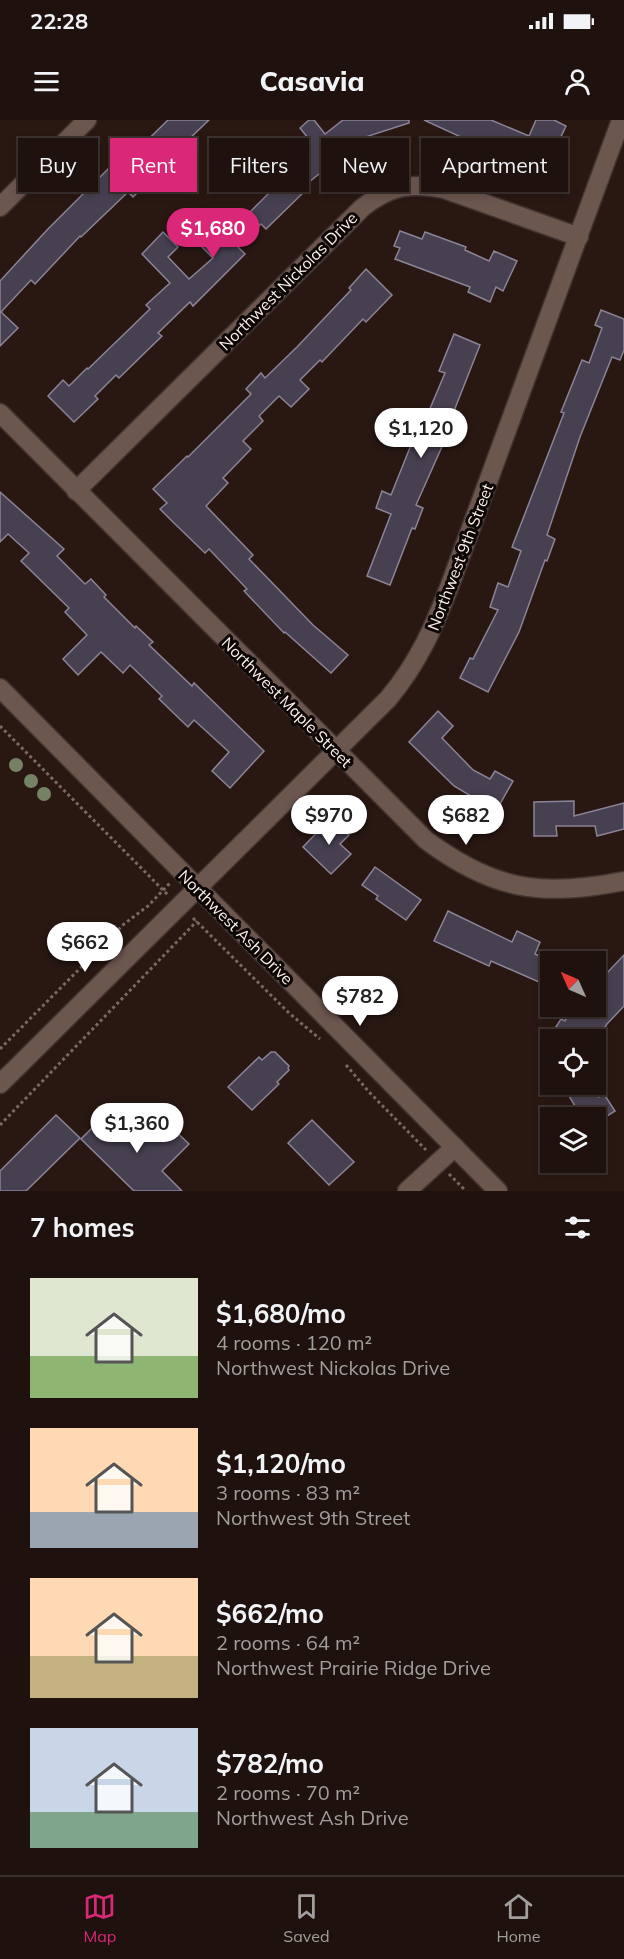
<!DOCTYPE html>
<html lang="en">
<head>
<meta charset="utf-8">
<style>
	:root { --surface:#1f120e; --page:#271b17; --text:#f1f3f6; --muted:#a19e9e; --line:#3c322e; --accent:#db2777 }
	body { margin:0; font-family:Mulish,sans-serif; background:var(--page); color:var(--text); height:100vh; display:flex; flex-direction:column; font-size:22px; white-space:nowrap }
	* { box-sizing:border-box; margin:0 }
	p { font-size:20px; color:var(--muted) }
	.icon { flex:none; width:33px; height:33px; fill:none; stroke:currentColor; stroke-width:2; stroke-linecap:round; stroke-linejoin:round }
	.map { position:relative; height:1071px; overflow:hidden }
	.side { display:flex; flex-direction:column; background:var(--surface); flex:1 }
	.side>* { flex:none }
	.top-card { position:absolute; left:18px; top:18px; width:588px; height:54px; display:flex; gap:12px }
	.needle { width:39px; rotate:315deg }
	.controls { position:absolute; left:540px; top:831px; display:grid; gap:12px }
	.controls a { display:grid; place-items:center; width:66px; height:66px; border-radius:0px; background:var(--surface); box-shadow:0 3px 9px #0003,0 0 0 2px var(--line); font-size:30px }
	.price { position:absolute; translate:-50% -51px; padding:0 14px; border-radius:21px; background:#fff; color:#222; font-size:20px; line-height:39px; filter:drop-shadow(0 2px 3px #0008) }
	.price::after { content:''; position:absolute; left:50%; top:36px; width:18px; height:14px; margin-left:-9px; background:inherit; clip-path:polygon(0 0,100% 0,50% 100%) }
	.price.on { background:var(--accent); color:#fff }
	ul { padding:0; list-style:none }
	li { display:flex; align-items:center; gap:18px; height:150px; padding:0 30px }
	li span { display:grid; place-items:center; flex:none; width:168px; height:120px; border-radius:0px; color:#555 }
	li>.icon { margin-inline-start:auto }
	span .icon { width:72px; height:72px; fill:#fffc; stroke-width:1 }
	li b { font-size:26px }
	h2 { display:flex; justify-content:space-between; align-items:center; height:72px; padding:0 30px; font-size:26px }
	.pill { padding:0 21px; border-radius:0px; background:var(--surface); box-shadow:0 3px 9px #0003,0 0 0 2px var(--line); font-size:21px; line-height:54px }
	.pill.on { background:var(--accent); color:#fff }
	.status { display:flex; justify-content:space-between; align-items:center; height:42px; padding:0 30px; background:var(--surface); direction:ltr }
	.status svg { height:16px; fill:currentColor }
	header { display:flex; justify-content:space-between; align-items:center; height:78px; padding:0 30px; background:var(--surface); font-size:27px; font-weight:800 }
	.tab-bar { display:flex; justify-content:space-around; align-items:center; height:84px; border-top:2px solid var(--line); background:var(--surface); font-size:16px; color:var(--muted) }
	.tab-bar a { display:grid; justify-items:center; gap:3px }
	.tab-bar .on { color:var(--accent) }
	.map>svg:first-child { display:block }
	.building { fill:#474051; stroke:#8b8396; stroke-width:1.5 }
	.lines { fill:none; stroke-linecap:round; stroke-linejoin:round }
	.minor-casing { stroke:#403330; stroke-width:21 }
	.path { stroke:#786963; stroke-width:3; stroke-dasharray:3 3; stroke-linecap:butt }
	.minor { stroke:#6c574f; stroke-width:18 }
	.tree { fill:#758263 }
	.labels { text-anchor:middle; stroke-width:6; stroke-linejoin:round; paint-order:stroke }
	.street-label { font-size:16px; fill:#fef1ec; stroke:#0c0604 }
</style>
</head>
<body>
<div class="status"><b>22:28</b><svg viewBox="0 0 49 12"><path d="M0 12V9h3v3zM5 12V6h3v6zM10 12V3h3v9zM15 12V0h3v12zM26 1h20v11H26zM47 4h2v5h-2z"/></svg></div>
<header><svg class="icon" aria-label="menu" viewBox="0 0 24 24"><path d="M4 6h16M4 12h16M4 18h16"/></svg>Casavia<svg class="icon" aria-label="person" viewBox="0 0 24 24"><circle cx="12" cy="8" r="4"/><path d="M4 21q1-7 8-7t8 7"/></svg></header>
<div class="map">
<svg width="624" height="1071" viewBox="0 0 624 1071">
	<rect width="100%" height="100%" fill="#291812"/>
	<g class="building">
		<path d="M 168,0 L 209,0 L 164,43 L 165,44 L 159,50 L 163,55 L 152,66 L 148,62 L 133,77 L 128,72 L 81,117 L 80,116 L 35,164 L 31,160 L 1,192 L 18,208 L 0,226 L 0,161 L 47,110 L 121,36 L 126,41 Z"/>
		<path d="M 309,0 L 314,0 L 325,14 L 343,0 L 409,0 L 409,3 L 356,20 L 361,26 L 343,41 L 340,37 L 303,67 L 306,70 L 266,109 L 261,104 L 237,126 L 245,134 L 193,186 L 190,182 L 158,213 L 162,216 L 119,258 L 116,255 L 95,276 L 98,279 L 74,302 L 48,276 L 63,260 L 69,266 L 87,248 L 88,249 L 150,189 L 146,185 L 170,163 L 142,134 L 163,112 L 178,127 L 168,137 L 189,159 L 213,138 L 202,127 L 229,101 L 235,107 L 300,42 L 292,32 L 308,18 L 300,8 Z"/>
		<path d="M 424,0 L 491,0 L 529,16 L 536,0 L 554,0 L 566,6 L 543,55 Z"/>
		<path d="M 400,111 L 422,119 L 425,112 L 466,127 L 465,130 L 489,141 L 494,131 L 517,141 L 503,171 L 496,167 L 490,182 L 468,172 L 470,167 L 395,139 L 400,128 L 394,126 Z"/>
		<path d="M 366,149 L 392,175 L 366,202 L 363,199 L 322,242 L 320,240 L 300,260 L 309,269 L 291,287 L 279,276 L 259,296 L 263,301 L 243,321 L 251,329 L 223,358 L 228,363 L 206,386 L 253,435 L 249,439 L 313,505 L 348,535 L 331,553 L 285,512 L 284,513 L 244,471 L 247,469 L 209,429 L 205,433 L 175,404 L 160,389 L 167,383 L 153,369 L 187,336 L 188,337 L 251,274 L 246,269 L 261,253 L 265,258 L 297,227 L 351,170 L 349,168 Z"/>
		<path d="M 601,190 L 624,199 L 624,230 L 620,240 L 612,237 L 580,317 L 547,415 L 555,419 L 547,441 L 545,440 L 519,512 L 488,572 L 460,558 L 470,538 L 473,539 L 498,490 L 490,487 L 498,463 L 508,467 L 521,431 L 512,427 L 564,293 L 561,292 L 582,240 L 589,243 L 602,208 L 595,205 Z"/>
		<path d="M 454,214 L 480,225 L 454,291 L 457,293 L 416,385 L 423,388 L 415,409 L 412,408 L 390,465 L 367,456 L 391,394 L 376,388 L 382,371 L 391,375 L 411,325 L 400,320 L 409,299 L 423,305 L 445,253 L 439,251 Z"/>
		<path d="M 0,372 L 64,429 L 57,436 L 85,464 L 91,459 L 106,475 L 104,477 L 135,508 L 136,506 L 153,522 L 149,525 L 192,566 L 194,563 L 264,631 L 230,668 L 212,651 L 229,632 L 194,600 L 188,607 L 159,579 L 162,576 L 130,545 L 123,553 L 101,532 L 78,555 L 63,539 L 87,515 L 65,492 L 69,488 L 21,441 L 29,433 L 8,414 L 0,422 Z"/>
		<path d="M 438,591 L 453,606 L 442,618 L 473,650 L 490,659 L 495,651 L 513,661 L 491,700 L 470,688 L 476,679 L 454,666 L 409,622 Z"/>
		<path d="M 574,681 L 574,696 L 624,683 L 624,709 L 597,716 L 595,706 L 556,706 L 557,716 L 534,716 L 534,682 Z"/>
		<path d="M 331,698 L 349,715 L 340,724 L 351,734 L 331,754 L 303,727 Z"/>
		<path d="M 375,747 L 421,780 L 406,800 L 376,779 L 378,776 L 362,765 Z"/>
		<path d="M 448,791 L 512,822 L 517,811 L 540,822 L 535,834 L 549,840 L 539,862 L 491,841 L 489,846 L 434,821 Z"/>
		<path d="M 624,835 L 624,886 L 607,904 L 597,920 L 564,920 L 552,913 L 561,899 L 565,901 L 574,886 L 596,886 L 596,844 L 606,854 Z"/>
		<path d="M 271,932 L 275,932 L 289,946 L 288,948 L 289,950 L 277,962 L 279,964 L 252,990 L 228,967 L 259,937 L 262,940 Z"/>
		<path d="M 562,964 L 591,964 L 599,977 L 604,974 L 615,991 L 596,1003 L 596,998 L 582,998 Z"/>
		<path d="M 106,994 L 137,1025 L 163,999 L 189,1024 L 162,1051 L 182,1071 L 134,1071 L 81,1019 Z"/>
		<path d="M 56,995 L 80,1018 L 26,1071 L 0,1071 L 0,1051 Z"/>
		<path d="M 312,1000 L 354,1042 L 329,1065 L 288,1023 Z"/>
	</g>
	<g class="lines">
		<g class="minor-casing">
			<g id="minor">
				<path d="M 0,87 L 87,0"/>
				<path d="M 0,293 L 426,720 C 494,771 542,777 624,761"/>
				<path d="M 76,371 L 363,87 C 390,66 411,62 444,69 L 579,117"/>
				<path d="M 0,568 L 498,1071"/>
				<path d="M 0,964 L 388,579 C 418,543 433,509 450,465 L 621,0"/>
				<path d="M 407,1071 L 455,1027"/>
			</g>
		</g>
		<g class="path">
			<path d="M 0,606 L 168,775"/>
			<path d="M 193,798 L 289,893 L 320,919"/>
			<path d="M 0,929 L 124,804 L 148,786 L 170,763"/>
			<path d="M 346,945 L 369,972 L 426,1030"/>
			<path d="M 0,1005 L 197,801"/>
			<path d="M 449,1054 L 466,1071"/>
		</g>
		<use href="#minor" class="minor"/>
	</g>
	<g class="tree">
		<circle cx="16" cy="645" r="7"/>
		<circle cx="31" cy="661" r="7"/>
		<circle cx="44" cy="674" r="7"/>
	</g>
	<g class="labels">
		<g class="street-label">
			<text transform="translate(288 161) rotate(-45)" y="6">Northwest Nickolas Drive</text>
			<text transform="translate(460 437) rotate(-69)" y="6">Northwest 9th Street</text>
			<text transform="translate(287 582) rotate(45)" y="6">Northwest Maple Street</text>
			<text transform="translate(236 807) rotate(45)" y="6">Northwest Ash Drive</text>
		</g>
	</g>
</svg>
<div class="controls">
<a><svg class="needle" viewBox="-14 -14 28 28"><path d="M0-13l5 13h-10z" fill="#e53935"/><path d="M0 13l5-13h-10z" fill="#a19e9e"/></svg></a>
<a><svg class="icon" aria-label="locate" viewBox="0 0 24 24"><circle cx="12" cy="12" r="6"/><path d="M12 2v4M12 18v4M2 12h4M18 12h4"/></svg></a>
<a><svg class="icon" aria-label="layers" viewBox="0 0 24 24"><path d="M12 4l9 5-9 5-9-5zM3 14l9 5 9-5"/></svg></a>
</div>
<b class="price on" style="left:213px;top:139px">$1,680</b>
<b class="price" style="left:421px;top:339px">$1,120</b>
<b class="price" style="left:329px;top:726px">$970</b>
<b class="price" style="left:466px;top:726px">$682</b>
<b class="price" style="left:85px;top:853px">$662</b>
<b class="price" style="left:360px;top:907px">$782</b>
<b class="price" style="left:137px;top:1034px">$1,360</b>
<div class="top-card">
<a class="pill">Buy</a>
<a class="pill on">Rent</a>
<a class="pill">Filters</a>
<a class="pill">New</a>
<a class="pill">Apartment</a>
</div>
</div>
<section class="side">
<h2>7 homes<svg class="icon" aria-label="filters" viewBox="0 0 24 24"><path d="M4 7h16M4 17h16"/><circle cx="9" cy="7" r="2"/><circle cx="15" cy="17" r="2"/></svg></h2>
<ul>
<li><span style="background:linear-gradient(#dfe7d0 65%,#8fb573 0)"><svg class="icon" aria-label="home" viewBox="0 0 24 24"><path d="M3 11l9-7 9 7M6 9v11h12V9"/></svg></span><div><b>$1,680/mo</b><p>4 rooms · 120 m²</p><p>Northwest Nickolas Drive</p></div></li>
<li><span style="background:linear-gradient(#ffd9b3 70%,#9aa5b1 0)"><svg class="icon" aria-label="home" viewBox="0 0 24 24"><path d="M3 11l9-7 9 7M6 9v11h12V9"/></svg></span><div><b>$1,120/mo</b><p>3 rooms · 83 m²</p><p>Northwest 9th Street</p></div></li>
<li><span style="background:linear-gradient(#ffd9b3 65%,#c2b280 0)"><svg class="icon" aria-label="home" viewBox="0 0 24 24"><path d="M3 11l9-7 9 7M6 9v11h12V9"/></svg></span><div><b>$662/mo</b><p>2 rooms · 64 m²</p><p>Northwest Prairie Ridge Drive</p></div></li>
<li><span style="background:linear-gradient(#c9d6e8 70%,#7fa58c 0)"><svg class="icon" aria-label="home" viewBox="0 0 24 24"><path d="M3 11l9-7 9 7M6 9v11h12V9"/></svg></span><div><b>$782/mo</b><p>2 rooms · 70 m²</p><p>Northwest Ash Drive</p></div></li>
</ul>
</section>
<nav class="tab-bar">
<a class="on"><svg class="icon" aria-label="map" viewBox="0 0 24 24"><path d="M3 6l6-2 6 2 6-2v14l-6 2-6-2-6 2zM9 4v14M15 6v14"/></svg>Map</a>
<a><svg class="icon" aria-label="saved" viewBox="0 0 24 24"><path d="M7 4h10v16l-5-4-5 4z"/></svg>Saved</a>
<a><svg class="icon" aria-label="home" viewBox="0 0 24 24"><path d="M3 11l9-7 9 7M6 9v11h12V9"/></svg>Home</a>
</nav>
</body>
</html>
